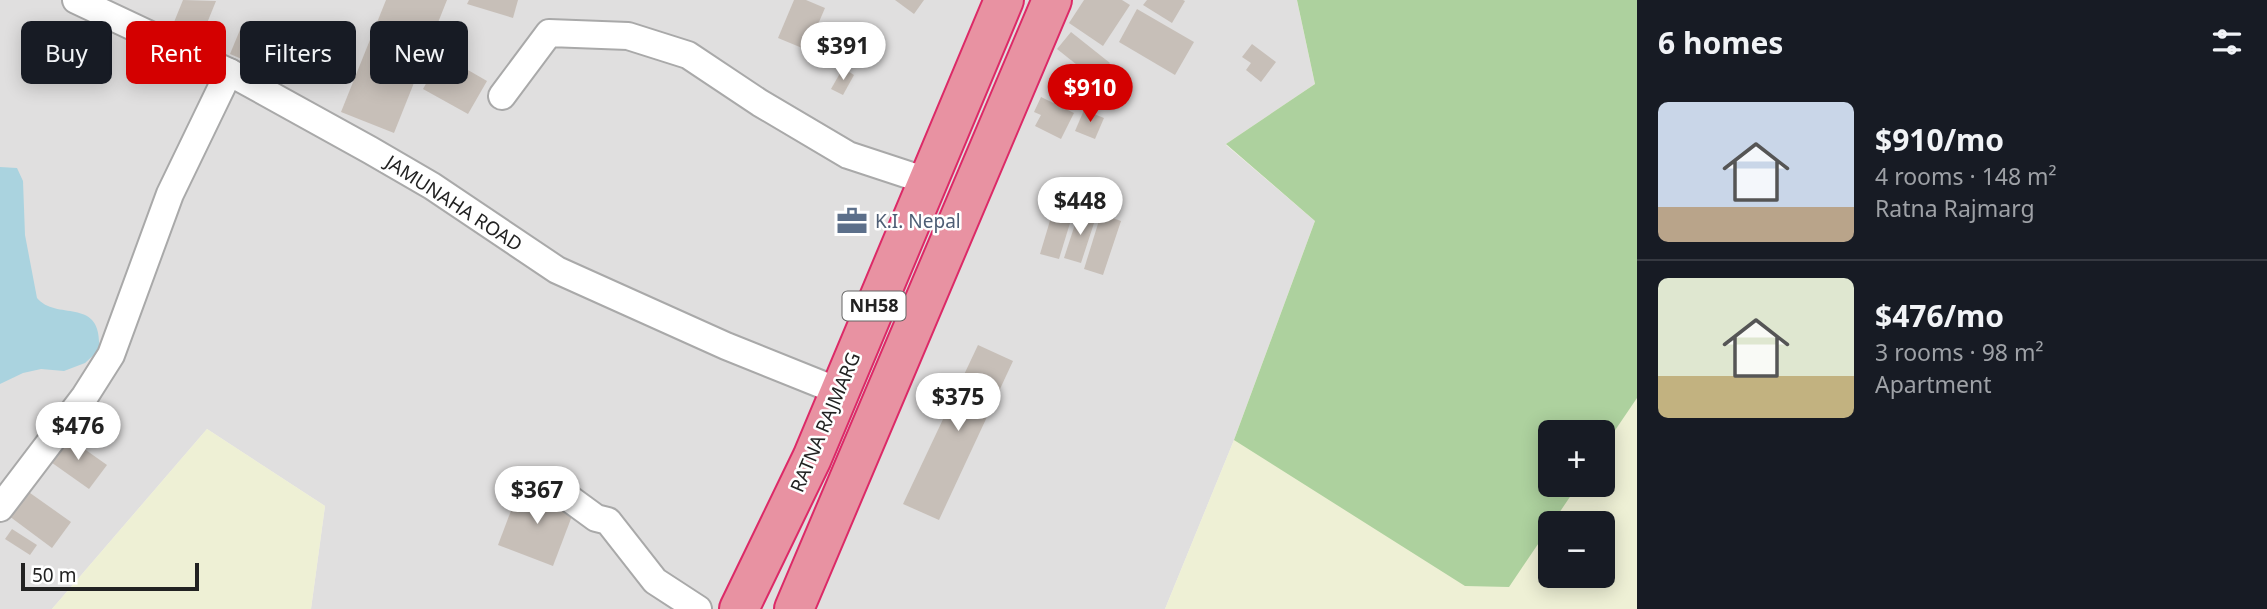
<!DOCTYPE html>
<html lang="en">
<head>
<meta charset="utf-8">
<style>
	:root { --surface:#171b24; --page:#20242c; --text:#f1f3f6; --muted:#9ea1a6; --line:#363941; --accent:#d40000 }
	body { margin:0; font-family:"Noto Sans",sans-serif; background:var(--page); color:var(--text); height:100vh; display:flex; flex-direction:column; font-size:26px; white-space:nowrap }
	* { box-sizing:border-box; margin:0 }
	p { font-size:23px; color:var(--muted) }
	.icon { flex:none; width:38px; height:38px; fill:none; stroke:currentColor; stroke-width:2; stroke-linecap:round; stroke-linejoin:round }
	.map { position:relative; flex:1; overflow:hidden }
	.side { display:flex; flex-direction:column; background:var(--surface); width:630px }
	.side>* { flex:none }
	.top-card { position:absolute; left:21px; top:21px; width:665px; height:63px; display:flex; gap:14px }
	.fabs { position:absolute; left:1538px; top:420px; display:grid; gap:14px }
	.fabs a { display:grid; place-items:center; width:77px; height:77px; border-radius:10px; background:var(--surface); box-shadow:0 4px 18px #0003; font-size:35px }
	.scale { position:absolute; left:21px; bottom:18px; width:178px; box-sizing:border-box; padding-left:7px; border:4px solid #222; border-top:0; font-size:19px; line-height:24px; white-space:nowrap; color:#222; -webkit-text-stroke:5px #fff; paint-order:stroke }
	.price { position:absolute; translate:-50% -60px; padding:0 16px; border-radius:24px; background:#fff; color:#222; font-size:23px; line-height:46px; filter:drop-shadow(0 2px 4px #0008) }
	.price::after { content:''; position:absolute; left:50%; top:42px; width:21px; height:16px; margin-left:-10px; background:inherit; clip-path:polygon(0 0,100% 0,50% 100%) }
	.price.current { background:var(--accent); color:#fff }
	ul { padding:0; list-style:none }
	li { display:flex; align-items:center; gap:21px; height:175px; padding:0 21px }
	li+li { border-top:2px solid var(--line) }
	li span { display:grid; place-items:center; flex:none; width:196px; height:140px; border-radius:10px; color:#555 }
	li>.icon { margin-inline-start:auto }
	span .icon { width:84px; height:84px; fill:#fffc; stroke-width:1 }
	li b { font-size:30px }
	h2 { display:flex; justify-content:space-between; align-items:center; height:84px; padding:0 21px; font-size:30px }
	.tag { padding:0 24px; border-radius:10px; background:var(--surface); box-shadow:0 4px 18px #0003; font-size:24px; line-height:63px }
	.tag.current { background:var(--accent); color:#fff }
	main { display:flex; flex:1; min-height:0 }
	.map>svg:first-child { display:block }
	.residential { fill:#e0dfdf }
	.farmland { fill:#eef0d5; fill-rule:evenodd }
	.forest { fill:#add19e }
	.water { fill:#aad3df }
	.building { fill:#c7bfb8 }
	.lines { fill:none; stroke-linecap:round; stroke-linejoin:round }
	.minor-casing { stroke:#a9a9a9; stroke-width:30 }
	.highway-casing { stroke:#dc2a67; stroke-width:42 }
	.minor { stroke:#fff; stroke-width:26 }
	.highway { stroke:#e892a2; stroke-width:38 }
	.labels { text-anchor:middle; stroke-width:5; stroke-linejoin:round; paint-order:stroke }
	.shield { fill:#fff; stroke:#646464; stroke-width:2 }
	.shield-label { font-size:18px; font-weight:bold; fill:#222 }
	.street-label { font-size:19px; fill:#222; stroke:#fff }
	.service-label { font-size:19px; fill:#4e5e75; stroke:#fff; text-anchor:start }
</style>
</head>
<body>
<main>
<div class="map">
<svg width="1637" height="609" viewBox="0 0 1637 609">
	<rect width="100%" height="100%" fill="#f2efe9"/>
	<path class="residential" d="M 0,0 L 1297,0 L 1315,84 L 1226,145 L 1315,221 L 1234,440 L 1165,609 L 311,609 L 325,506 L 207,429 L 52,609 L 0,609 Z"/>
	<g class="farmland">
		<path d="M 1297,0 L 1637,0 L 1637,609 L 1165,609 L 1234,440 L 1315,221 L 1226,144 L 1315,84 ZM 1550,432 L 1603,432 L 1603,485 L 1550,485 ZM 1550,523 L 1603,523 L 1603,576 L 1550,576 Z"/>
		<path d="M 207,429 L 325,506 L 311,609 L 52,609 Z"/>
	</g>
	<path class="forest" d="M 1297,0 L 1637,0 L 1637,398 L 1603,448 L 1603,432 L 1550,432 L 1550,485 L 1578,485 L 1509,587 L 1465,586 L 1234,440 L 1315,221 L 1226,144 L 1315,84 Z"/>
	<path class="water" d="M 0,167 L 17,168 L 23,181 L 25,235 L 37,298 C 57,322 103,295 99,350 L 85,363 L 64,371 L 41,369 L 23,373 L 0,384 Z"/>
	<g class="building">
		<path d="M 183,0 L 216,1 L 201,38 L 172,27 Z"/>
		<path d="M 386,0 L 447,0 L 394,133 L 341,112 Z"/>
		<path d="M 469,0 L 518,0 L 513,18 L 467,4 Z"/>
		<path d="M 794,0 L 806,0 L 825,8 L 807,50 L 778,38 Z"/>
		<path d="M 895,0 L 924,0 L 914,14 Z"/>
		<path d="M 1084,0 L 1122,0 L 1130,5 L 1103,46 L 1069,23 Z"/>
		<path d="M 1147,0 L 1183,0 L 1185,1 L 1172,23 L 1143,5 Z"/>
		<path d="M 1137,9 L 1194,42 L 1175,75 L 1119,42 Z"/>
		<path d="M 242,25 L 273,38 L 261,67 L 230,54 Z"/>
		<path d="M 1071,32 L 1110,63 L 1096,80 L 1057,49 Z"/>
		<path d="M 1252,44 L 1276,62 L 1261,82 L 1246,70 L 1251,63 L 1242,57 Z"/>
		<path d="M 442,55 L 487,81 L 468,114 L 423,89 Z"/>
		<path d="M 843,68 L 854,75 L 843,95 L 831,89 Z"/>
		<path d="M 1041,97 L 1074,113 L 1061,139 L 1035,126 L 1041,115 L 1034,112 Z"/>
		<path d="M 1084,110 L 1104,118 L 1095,139 L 1075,131 Z"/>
		<path d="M 1055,204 L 1074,210 L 1059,259 L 1040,254 Z"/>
		<path d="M 1079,212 L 1096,217 L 1081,263 L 1064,258 Z"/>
		<path d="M 1101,214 L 1121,221 L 1103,275 L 1084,269 Z"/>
		<path d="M 978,345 L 1013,361 L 939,520 L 903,504 Z"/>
		<path d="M 66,436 L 107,465 L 89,489 L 48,460 Z"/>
		<path d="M 520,487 L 575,508 L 553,566 L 498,545 Z"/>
		<path d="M 23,488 L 71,522 L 52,548 L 5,513 Z"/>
		<path d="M 12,529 L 37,545 L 30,555 L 5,539 Z"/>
	</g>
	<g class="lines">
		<g class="minor-casing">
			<g id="minor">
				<path d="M 76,0 L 229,72 L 370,150 L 432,186 L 557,270 L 726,346 L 838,391"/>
				<path d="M 502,96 L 549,33 L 628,36 L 688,55 L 760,103 L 848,155 L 927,181"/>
				<path d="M 570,499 L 596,518 L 608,521 L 655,581 L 698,609"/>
				<path d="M 0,508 L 85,396 L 111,355 L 170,194 L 229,72"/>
			</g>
		</g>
		<g class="highway-casing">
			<g id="highway">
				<path d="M 739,609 L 812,458 L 1004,0"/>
				<path d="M 794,609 L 1052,0"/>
			</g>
		</g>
		<use href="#minor" class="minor"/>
		<use href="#highway" class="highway"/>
	</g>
	<defs>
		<g id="office-bare" transform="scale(2.415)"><path d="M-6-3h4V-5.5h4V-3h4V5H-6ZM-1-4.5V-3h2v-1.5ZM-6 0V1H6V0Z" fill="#5c6f8a" stroke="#fff" stroke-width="2.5" paint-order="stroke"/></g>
	</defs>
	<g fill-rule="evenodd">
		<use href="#office-bare" x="852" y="221"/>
	</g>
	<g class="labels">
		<rect class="shield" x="842.5" y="291.5" width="63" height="29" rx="5"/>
		<g class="shield-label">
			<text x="874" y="312">NH58</text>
		</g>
		<g class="street-label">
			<text transform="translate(454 203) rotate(33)" y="7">JAMUNAHA ROAD</text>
			<text transform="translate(825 422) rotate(-67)" y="7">RATNA RAJMARG</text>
		</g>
		<g class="service-label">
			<text x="875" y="228">K.I. Nepal</text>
		</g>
	</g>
</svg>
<div class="fabs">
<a>+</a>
<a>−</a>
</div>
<div class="scale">50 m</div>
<b class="price" style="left:843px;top:82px">$391</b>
<b class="price current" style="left:1090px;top:124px">$910</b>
<b class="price" style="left:1080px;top:237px">$448</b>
<b class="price" style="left:958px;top:433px">$375</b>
<b class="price" style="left:78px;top:462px">$476</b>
<b class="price" style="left:537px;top:526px">$367</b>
<div class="top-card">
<a class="tag">Buy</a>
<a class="tag current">Rent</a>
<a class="tag">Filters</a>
<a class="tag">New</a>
</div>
</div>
<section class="side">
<h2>6 homes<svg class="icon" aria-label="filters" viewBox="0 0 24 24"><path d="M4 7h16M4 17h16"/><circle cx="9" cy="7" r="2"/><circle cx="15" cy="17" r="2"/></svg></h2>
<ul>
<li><span style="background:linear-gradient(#c9d6e8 75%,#b9a48a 0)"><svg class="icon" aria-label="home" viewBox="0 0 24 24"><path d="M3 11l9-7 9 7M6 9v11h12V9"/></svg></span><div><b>$910/mo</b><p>4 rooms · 148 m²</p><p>Ratna Rajmarg</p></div></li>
<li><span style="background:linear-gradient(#dfe7d0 70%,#c2b280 0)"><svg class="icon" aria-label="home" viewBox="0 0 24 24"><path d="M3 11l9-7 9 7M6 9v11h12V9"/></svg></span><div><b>$476/mo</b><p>3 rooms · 98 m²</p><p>Apartment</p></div></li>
</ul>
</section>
</main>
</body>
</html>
